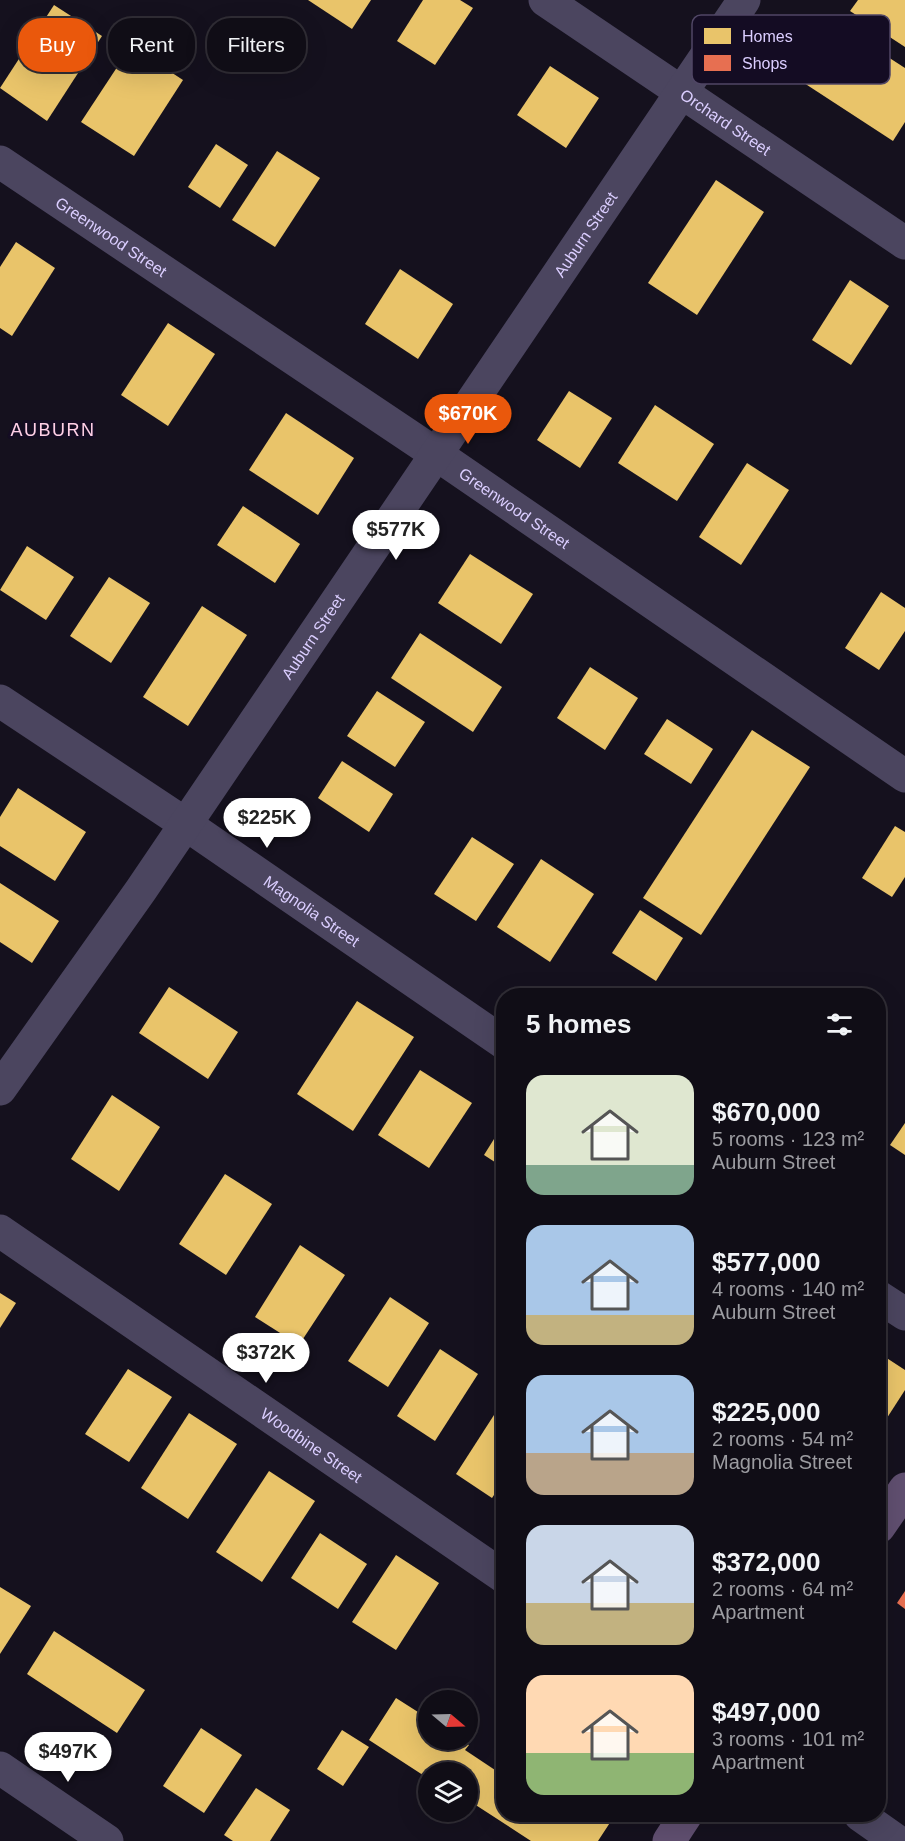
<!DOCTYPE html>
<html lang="en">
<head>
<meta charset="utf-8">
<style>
	:root { --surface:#100d16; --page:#1e1b23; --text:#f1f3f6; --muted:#9c9ca1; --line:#302d35; --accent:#ea580c }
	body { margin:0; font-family:Arial,sans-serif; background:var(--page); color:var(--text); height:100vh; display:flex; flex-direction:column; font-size:22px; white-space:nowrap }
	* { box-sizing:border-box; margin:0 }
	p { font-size:20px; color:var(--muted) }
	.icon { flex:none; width:33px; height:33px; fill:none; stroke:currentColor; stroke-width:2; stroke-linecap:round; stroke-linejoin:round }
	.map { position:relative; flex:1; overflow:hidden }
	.panel { position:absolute; left:496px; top:988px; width:390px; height:834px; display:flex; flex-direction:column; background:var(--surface); border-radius:24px; box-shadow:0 6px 24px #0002,0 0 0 2px var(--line) }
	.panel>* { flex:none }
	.guide { position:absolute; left:18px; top:18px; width:388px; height:54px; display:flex; gap:12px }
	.needle { width:39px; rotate:109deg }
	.buttons { position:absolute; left:418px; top:1690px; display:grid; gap:12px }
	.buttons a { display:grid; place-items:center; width:60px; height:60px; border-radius:50%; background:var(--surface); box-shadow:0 6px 24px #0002,0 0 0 2px var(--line); font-size:30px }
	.price { position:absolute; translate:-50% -51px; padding:0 14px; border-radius:21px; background:#fff; color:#222; font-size:20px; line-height:39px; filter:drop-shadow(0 2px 3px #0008) }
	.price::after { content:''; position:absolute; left:50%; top:36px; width:18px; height:14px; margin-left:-9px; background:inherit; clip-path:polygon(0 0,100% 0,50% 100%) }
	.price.selected { background:var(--accent); color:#fff }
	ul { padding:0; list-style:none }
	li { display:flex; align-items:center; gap:18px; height:150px; padding:0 30px }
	li span { display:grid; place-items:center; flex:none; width:168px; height:120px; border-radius:18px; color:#555 }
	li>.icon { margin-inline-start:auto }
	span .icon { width:72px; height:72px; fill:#fffc; stroke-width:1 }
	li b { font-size:26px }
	h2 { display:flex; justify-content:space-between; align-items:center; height:72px; padding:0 30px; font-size:26px }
	.chip { padding:0 21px; border-radius:24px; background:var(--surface); box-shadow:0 6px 24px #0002,0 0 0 2px var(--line); font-size:21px; line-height:54px }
	.chip.selected { background:var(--accent); color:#fff }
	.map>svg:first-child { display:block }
	.homes { fill:#e9c46a }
	.shops { fill:#e76f51 }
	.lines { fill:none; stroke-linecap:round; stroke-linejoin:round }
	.street { stroke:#4b455f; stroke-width:33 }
	.primary { stroke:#604f70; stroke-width:33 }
	.labels { text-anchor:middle; stroke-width:6; stroke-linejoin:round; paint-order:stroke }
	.street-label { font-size:16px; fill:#dbceff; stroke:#140c23 }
	.neighbourhood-label { font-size:18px; letter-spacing:1.5px; fill:#ffd0e7; stroke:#140c23 }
	.key { fill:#140c23; stroke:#504665; stroke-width:1.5 }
	.key-label { font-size:16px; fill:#dbceff }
</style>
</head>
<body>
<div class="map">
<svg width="905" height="1841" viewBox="0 0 905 1841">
	<rect width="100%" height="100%" fill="#15111e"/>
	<g class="homes">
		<path d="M 308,0 L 371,0 L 352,29 Z"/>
		<path d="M 423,0 L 460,0 L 473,8 L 435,65 L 397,41 Z"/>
		<path d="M 858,0 L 905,0 L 905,47 L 850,11 Z"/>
		<path d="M 54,5 L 102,36 L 47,121 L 0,88 Z"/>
		<path d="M 840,26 L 905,68 L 905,122 L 893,141 L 804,83 Z"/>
		<path d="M 131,46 L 183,80 L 134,156 L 81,122 Z"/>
		<path d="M 550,66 L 599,98 L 566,148 L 517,115 Z"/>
		<path d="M 216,144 L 248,165 L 220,208 L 188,187 Z"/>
		<path d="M 277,151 L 320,178 L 275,247 L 232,220 Z"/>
		<path d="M 716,180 L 764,212 L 697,315 L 648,283 Z"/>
		<path d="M 16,242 L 55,268 L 12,336 L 0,328 L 0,267 Z"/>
		<path d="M 400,269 L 453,304 L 418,359 L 365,324 Z"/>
		<path d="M 850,280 L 889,306 L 851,365 L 812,340 Z"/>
		<path d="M 168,323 L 215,354 L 168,426 L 121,395 Z"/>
		<path d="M 569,391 L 612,418 L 580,468 L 537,440 Z"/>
		<path d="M 655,405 L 714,444 L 677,501 L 618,463 Z"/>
		<path d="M 286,413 L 354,458 L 318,515 L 249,470 Z"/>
		<path d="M 747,463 L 789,490 L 741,565 L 699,537 Z"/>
		<path d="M 243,506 L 300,544 L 275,583 L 217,545 Z"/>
		<path d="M 27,546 L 74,577 L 46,620 L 0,590 Z"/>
		<path d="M 470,554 L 533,594 L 501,644 L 438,603 Z"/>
		<path d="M 109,577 L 150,603 L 111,663 L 70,636 Z"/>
		<path d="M 881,592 L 905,608 L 905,631 L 879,670 L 845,648 Z"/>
		<path d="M 202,606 L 247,635 L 188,726 L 143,697 Z"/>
		<path d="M 420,633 L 502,687 L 473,732 L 391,678 Z"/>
		<path d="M 590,667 L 638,698 L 605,750 L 557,718 Z"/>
		<path d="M 377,691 L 425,722 L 395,767 L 347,736 Z"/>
		<path d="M 667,719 L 713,749 L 691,784 L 644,754 Z"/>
		<path d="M 752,730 L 810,767 L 701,935 L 643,898 Z"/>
		<path d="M 342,761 L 393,794 L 369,832 L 318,798 Z"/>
		<path d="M 18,788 L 86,832 L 55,881 L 0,846 L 0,817 Z"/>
		<path d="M 895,826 L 905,832 L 905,877 L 892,897 L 862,878 Z"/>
		<path d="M 472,837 L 514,864 L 476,921 L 434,894 Z"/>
		<path d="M 541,859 L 594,894 L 550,962 L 497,927 Z"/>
		<path d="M 0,883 L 59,921 L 32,963 L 0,942 Z"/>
		<path d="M 640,910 L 683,938 L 656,981 L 612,953 Z"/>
		<path d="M 169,987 L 238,1032 L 208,1079 L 139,1033 Z"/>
		<path d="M 357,1001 L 414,1037 L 353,1131 L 297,1094 Z"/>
		<path d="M 420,1070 L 472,1103 L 429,1168 L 378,1135 Z"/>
		<path d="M 112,1095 L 160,1127 L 119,1191 L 71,1159 Z"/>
		<path d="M 504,1123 L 504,1168 L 484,1155 Z"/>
		<path d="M 905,1123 L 905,1155 L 890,1145 Z"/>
		<path d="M 225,1174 L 272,1204 L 226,1275 L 179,1244 Z"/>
		<path d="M 300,1245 L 345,1275 L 299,1345 L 255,1317 Z"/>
		<path d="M 0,1293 L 16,1303 L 0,1328 Z"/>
		<path d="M 390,1297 L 429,1323 L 388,1387 L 348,1361 Z"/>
		<path d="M 440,1349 L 478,1374 L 435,1441 L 397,1416 Z"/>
		<path d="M 879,1353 L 905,1370 L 905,1390 L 885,1421 L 879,1417 Z"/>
		<path d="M 128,1369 L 172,1397 L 129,1462 L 85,1434 Z"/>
		<path d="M 189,1413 L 237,1444 L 188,1519 L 141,1488 Z"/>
		<path d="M 494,1415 L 504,1422 L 504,1480 L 492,1498 L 456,1474 Z"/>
		<path d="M 269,1471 L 315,1501 L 262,1582 L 216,1552 Z"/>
		<path d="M 320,1533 L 367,1564 L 338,1609 L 291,1578 Z"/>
		<path d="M 396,1555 L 439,1583 L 396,1650 L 352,1622 Z"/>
		<path d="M 0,1587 L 31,1606 L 0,1654 Z"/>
		<path d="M 54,1631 L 145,1690 L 117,1733 L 27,1674 Z"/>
		<path d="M 396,1698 L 429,1719 L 429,1740 L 461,1740 L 469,1745 L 465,1750 L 504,1776 L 504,1815 L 615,1815 L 598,1841 L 531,1841 L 468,1800 L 468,1773 L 429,1773 L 429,1779 L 369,1740 Z"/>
		<path d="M 201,1728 L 242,1755 L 204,1813 L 163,1786 Z"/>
		<path d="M 342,1730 L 369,1747 L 343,1786 L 317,1769 Z"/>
		<path d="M 256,1788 L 290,1810 L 270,1841 L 233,1841 L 224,1835 Z"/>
	</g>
	<path class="shops" d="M 905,1591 L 905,1609 L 897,1603 Z"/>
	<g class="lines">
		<g class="street">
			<path id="s1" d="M 545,0 L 905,243"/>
			<path id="s2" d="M 0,162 L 436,454 L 905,776"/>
			<path id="s3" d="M 0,701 L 184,823 L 504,1043"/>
			<path id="s4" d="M 0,1089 L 141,890 L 744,0"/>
			<path id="s5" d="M 0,1231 L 504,1577"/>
			<path d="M 879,1297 L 905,1314"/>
			<path d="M 0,1768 L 107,1841"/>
			<path d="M 860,1815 L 897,1841"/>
		</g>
		<g class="primary">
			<path d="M 879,1527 L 905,1489"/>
			<path d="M 669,1841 L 686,1815"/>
		</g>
	</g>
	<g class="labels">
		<g class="street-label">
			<text dy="6" stroke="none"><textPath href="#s1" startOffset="218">Orchard Street</textPath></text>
			<text dy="6" stroke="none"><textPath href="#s4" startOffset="1036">Auburn Street</textPath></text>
			<text dy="6" stroke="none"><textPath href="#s2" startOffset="134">Greenwood Street</textPath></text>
			<text dy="6" stroke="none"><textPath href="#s2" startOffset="620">Greenwood Street</textPath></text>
			<text dy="6" stroke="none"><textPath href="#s4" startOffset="550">Auburn Street</textPath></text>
			<text dy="6" stroke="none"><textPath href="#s3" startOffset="376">Magnolia Street</textPath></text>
			<text dy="6" stroke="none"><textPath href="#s5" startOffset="378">Woodbine Street</textPath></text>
		</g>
		<g class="neighbourhood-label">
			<text x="53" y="436">AUBURN</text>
		</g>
	</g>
	<rect x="692" y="15" width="198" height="69" rx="9" class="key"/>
	<rect x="704" y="28" width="27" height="16" fill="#e9c46a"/>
	<rect x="704" y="55" width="27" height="16" fill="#e76f51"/>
	<g class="key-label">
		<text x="742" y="42">Homes</text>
		<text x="742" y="69">Shops</text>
	</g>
</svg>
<div class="buttons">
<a><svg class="needle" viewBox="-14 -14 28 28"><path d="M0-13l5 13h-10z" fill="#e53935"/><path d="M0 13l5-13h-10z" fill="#9c9ca1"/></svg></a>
<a><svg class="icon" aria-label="layers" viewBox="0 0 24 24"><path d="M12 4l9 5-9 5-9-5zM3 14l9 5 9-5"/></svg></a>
</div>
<b class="price selected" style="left:468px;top:445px">$670K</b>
<b class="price" style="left:396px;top:561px">$577K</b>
<b class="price" style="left:267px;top:849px">$225K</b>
<b class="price" style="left:266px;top:1384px">$372K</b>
<b class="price" style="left:68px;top:1783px">$497K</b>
<div class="guide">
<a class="chip selected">Buy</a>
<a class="chip">Rent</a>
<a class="chip">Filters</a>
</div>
<section class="panel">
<h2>5 homes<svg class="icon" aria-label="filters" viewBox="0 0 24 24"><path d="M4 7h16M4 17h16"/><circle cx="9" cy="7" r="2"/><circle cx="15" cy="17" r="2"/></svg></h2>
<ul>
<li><span style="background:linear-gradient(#dfe7d0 75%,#7fa58c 0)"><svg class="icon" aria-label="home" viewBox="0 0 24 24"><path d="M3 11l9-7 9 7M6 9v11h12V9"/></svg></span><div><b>$670,000</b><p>5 rooms · 123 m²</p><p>Auburn Street</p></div></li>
<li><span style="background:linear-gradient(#a9c7e8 75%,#c2b280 0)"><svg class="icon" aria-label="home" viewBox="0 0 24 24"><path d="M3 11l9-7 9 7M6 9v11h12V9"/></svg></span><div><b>$577,000</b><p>4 rooms · 140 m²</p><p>Auburn Street</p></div></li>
<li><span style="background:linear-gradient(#a9c7e8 65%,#b9a48a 0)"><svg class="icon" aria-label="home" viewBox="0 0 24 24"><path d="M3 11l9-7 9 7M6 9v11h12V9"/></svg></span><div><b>$225,000</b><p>2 rooms · 54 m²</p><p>Magnolia Street</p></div></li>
<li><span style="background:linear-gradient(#c9d6e8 65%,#c2b280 0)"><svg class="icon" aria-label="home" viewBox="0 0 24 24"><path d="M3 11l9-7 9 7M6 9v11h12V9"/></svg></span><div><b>$372,000</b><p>2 rooms · 64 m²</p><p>Apartment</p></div></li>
<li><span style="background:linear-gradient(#ffd9b3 65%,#8fb573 0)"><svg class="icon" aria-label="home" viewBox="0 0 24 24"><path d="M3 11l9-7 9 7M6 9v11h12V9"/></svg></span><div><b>$497,000</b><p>3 rooms · 101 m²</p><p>Apartment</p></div></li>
</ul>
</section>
</div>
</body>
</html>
